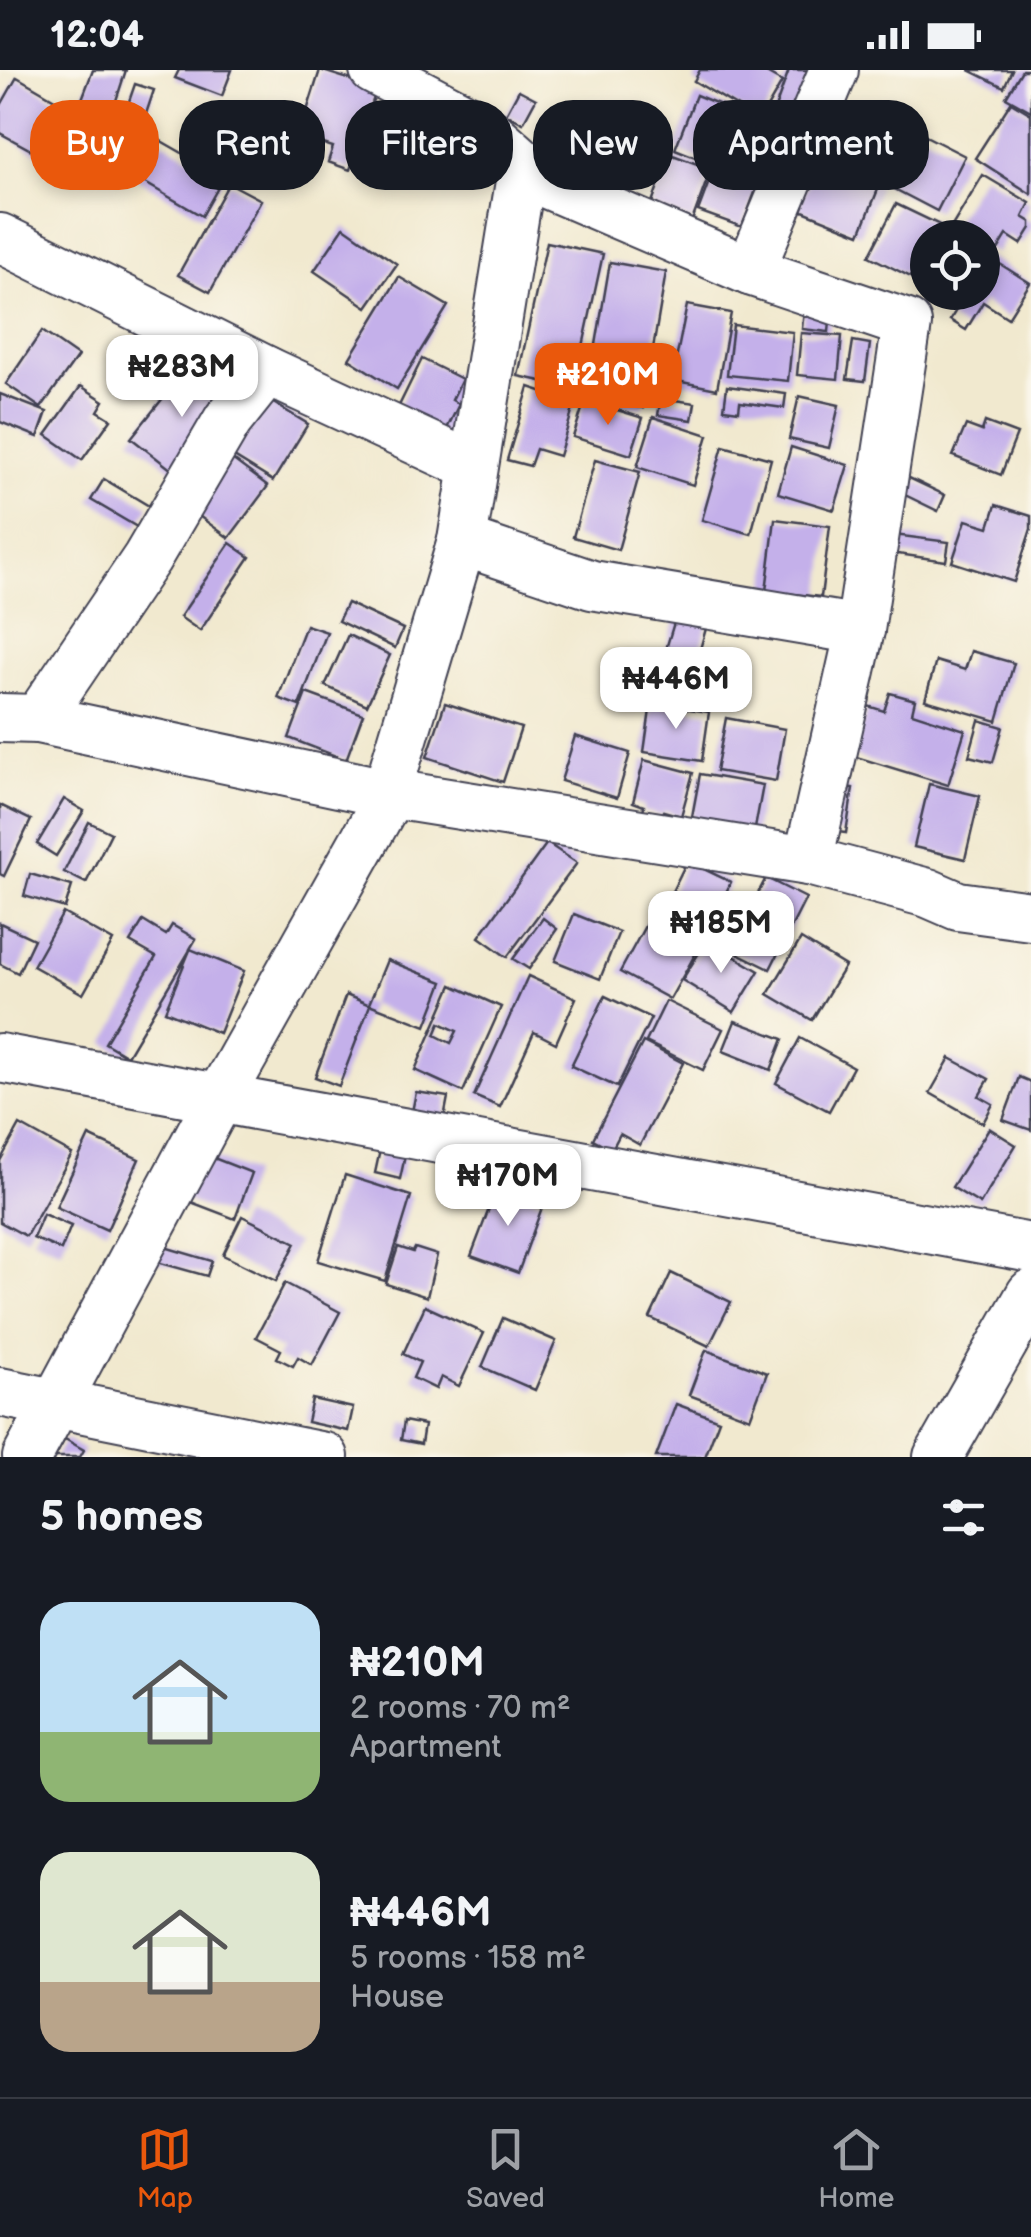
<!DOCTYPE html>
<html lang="en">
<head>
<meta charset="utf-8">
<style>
	:root { --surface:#171b24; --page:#242831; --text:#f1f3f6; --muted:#9ea1a6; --line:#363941; --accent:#ea580c }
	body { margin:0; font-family:"Balsamiq Sans",sans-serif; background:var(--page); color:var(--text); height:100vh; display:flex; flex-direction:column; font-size:38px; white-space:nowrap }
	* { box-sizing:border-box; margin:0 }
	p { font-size:32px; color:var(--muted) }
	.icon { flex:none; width:55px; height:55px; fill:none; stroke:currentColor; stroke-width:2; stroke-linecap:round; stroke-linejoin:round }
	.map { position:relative; height:1387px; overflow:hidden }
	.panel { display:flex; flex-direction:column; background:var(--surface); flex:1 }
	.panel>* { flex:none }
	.hud { position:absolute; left:30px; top:30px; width:972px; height:90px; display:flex; gap:20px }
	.buttons { position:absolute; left:910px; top:150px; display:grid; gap:20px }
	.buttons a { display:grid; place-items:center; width:90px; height:90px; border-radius:50%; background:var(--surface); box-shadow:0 5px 15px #0003; font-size:50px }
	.price { position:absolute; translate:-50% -85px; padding:0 22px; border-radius:20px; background:#fff; color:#222; font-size:32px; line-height:65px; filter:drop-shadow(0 2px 5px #0008) }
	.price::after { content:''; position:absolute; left:50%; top:60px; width:30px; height:22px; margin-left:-15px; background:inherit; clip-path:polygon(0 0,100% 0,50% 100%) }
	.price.selected { background:var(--accent); color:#fff }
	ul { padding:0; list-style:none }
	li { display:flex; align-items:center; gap:30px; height:250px; padding:0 40px }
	li span { display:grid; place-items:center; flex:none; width:280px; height:200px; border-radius:30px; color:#555 }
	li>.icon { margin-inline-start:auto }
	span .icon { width:120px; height:120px; fill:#fffc; stroke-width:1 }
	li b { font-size:42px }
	h2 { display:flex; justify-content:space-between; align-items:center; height:120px; padding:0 40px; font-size:42px }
	.tag { padding:0 35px; border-radius:40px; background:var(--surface); box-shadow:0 5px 15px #0003; font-size:35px; line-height:90px }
	.tag.selected { background:var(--accent); color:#fff }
	.status { display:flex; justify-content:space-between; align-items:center; height:70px; padding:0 50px; background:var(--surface); direction:ltr }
	.status svg { height:28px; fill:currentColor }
	.dock { display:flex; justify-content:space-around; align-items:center; height:140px; border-top:2px solid var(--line); background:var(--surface); font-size:28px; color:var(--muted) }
	.dock a { display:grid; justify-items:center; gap:5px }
	.dock .selected { color:var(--accent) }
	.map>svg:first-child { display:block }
	.building { fill:#c4b0ea; fill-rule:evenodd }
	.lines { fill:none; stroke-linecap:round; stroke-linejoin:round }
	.minor-casing { stroke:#414051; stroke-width:52 }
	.minor { stroke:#fff; stroke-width:48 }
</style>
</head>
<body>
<div class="status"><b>12:04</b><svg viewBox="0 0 49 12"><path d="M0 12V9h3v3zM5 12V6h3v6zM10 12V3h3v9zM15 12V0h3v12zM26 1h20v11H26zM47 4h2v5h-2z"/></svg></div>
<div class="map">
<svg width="1031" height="1387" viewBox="0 0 1031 1387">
	<rect width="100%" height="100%" fill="#fbf7ec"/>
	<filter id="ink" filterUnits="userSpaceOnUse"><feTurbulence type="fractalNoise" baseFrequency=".01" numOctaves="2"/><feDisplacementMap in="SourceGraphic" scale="20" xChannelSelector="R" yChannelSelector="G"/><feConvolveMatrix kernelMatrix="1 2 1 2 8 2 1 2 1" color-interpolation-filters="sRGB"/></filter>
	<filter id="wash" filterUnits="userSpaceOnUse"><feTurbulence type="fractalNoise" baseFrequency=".0048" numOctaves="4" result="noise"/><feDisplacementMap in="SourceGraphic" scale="40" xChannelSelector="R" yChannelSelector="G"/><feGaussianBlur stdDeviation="2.25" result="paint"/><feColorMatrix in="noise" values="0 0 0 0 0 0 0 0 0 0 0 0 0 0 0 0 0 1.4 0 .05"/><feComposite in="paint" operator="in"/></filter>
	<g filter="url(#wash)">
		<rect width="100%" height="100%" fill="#f1e9cf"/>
		<g id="blocks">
			<g class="building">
				<path d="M 93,0 L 126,0 L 113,40 L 82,29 Z"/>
				<path d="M 179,0 L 232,0 L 222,26 L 175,8 Z"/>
				<path d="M 320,0 L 377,18 L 350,100 L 328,92 L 333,77 L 299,66 Z"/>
				<path d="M 700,0 L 761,0 L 782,12 L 760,50 L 694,11 Z"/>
				<path d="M 789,0 L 811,0 L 787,64 L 768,57 Z"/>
				<path d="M 969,0 L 1012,0 L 1004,17 Z"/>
				<path d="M 1022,0 L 1031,0 L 1031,41 L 1006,27 Z"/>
				<path d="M 17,7 L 70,38 L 42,86 L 0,63 L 0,37 Z"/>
				<path d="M 135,14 L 154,20 L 145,47 L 126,40 Z"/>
				<path d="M 519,20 L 536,29 L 523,53 L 506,44 Z"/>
				<path d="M 696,25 L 743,44 L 736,61 L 748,66 L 739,89 L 726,83 L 720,97 L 675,79 Z"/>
				<path d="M 1011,32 L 1031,44 L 1031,124 L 975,88 Z"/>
				<path d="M 77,37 L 147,63 L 129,109 L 59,82 Z"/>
				<path d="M 844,41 L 867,53 L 851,82 L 828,70 Z"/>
				<path d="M 906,56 L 965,86 L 937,141 L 883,113 Z"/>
				<path d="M 156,68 L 224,107 L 202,146 L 135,107 Z"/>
				<path d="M 670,84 L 711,99 L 692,151 L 651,135 Z"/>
				<path d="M 817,91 L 879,117 L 860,164 L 798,139 Z"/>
				<path d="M 713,101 L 757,117 L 742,157 L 698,141 Z"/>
				<path d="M 983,105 L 1030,133 L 1023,147 L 1031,152 L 1031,158 L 1021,174 L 1007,165 L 996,183 L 982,174 L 982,168 L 971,168 L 952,156 Z"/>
				<path d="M 229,113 L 261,130 L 210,222 L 178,205 Z"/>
				<path d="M 896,134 L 942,156 L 936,168 L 928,168 L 928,185 L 915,209 L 869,186 Z"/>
				<path d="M 344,157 L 397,194 L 367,237 L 314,201 Z"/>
				<path d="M 547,172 L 603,184 L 574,318 L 518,306 Z"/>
				<path d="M 989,187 L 1030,213 L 1008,248 L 983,232 L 966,260 L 950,250 L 967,222 L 982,222 L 982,197 Z"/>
				<path d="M 610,192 L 666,202 L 643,338 L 587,328 Z"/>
				<path d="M 399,207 L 448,236 L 397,319 L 349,289 Z"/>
				<path d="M 687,235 L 731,243 L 717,319 L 672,310 Z"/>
				<path d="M 804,239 L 831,242 L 829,262 L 802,259 Z"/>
				<path d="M 733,255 L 793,262 L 788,311 L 727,305 Z"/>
				<path d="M 42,261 L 78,286 L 41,338 L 6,314 Z"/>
				<path d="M 801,263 L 842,266 L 838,309 L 797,305 Z"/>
				<path d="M 853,271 L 870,274 L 865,311 L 847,309 Z"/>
				<path d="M 422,289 L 462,309 L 452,330 L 459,334 L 443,367 L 395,344 Z"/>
				<path d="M 188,297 L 233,332 L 177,404 L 131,368 Z"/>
				<path d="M 81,316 L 104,331 L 98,341 L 111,349 L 82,390 L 46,365 Z"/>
				<path d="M 727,316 L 786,324 L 784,338 L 740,332 L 739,341 L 724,339 Z"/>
				<path d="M 529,317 L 575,332 L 559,386 L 536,379 L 530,396 L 507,390 Z"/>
				<path d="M 0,324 L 47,342 L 38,367 L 0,352 Z"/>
				<path d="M 799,326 L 839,335 L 829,378 L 789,369 Z"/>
				<path d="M 265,328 L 308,354 L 273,411 L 231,385 Z"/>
				<path d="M 661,328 L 695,333 L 692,350 L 658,345 Z"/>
				<path d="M 585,330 L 643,348 L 631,385 L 573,367 Z"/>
				<path d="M 653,347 L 708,365 L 693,415 L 637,397 Z"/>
				<path d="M 985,352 L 1017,364 L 1001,405 L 953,386 L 966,355 L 982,361 Z"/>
				<path d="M 723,376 L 771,389 L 751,464 L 702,450 Z"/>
				<path d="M 791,377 L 848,395 L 834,440 L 778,423 Z"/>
				<path d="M 228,386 L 268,416 L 229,468 L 188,438 Z"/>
				<path d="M 595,390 L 640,402 L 618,480 L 573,467 Z"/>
				<path d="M 907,407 L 945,425 L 938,441 L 899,422 Z"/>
				<path d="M 104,409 L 149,436 L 137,457 L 91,430 Z"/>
				<path d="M 996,435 L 1031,446 L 1031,459 L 1014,512 L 952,492 L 966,450 L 989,457 Z"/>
				<path d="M 775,449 L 830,456 L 821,527 L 766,521 Z"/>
				<path d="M 894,465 L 949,472 L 946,491 L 891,483 Z"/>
				<path d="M 230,473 L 250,487 L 200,561 L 180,547 Z"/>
				<path d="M 347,533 L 403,559 L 395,578 L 338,551 Z"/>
				<path d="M 676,546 L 707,555 L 684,634 L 652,625 Z"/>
				<path d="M 306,555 L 327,562 L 299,636 L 278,628 Z"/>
				<path d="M 348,565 L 390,585 L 367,635 L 325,616 Z"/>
				<path d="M 971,581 L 1014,593 L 997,651 L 925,630 L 936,591 L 965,600 Z"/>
				<path d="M 306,623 L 363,644 L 346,690 L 289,668 Z"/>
				<path d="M 890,623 L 915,630 L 912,643 L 965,660 L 948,715 L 853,686 L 868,636 L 884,641 Z"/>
				<path d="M 445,633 L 521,658 L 503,712 L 427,687 Z"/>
				<path d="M 651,633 L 709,642 L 702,691 L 644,682 Z"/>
				<path d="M 726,648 L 785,659 L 776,711 L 716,701 Z"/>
				<path d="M 979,650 L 1003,657 L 993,692 L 969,686 Z"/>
				<path d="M 575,666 L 630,683 L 617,728 L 561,711 Z"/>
				<path d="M 644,690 L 693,703 L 681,746 L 664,741 L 663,746 L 643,741 L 644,736 L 633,732 Z"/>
				<path d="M 700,704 L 763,715 L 754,764 L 691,752 Z"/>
				<path d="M 929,714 L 980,726 L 965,789 L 914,777 Z"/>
				<path d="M 829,715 L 853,718 L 846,763 L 822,760 Z"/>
				<path d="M 64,729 L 84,741 L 56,786 L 37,774 Z"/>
				<path d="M 0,735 L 31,750 L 4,806 L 0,804 Z"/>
				<path d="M 89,752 L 111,763 L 86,813 L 64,802 Z"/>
				<path d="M 547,773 L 577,793 L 507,887 L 479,867 Z"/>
				<path d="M 687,791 L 731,812 L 705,866 L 661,844 Z"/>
				<path d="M 30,804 L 72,816 L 65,838 L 24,826 Z"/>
				<path d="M 766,808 L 806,828 L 770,899 L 729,879 Z"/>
				<path d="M 63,843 L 113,871 L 83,924 L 33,896 Z"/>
				<path d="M 574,844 L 619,862 L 600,909 L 555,891 Z"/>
				<path d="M 651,845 L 702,872 L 670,929 L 620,902 Z"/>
				<path d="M 543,848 L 557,859 L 529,899 L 513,889 Z"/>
				<path d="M 143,851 L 166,865 L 172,855 L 196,869 L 190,879 L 244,901 L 219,963 L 165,941 L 190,880 L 127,986 L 105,973 L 156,887 L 130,872 Z"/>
				<path d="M 0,853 L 34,869 L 18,903 L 0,894 Z"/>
				<path d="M 801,869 L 845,896 L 812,950 L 768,924 Z"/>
				<path d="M 707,870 L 759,901 L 734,942 L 682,910 Z"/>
				<path d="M 387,890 L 443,912 L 426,956 L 369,934 Z"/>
				<path d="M 528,906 L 576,928 L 556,973 L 534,962 L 500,1037 L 474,1026 Z"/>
				<path d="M 452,915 L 501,937 L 463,1022 L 415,1000 ZM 440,953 L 457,961 L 451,973 L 435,965 Z"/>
				<path d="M 346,925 L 370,935 L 339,1016 L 315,1007 Z"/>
				<path d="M 605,926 L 651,948 L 617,1017 L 571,996 Z"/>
				<path d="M 666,931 L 723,959 L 703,1000 L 646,972 Z"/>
				<path d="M 735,951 L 783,969 L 771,1000 L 723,981 Z"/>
				<path d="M 800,968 L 853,997 L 829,1041 L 776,1013 Z"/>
				<path d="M 643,972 L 683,993 L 640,1075 L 620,1064 L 612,1079 L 593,1069 Z"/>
				<path d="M 950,988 L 989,1009 L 979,1026 L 993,1034 L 983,1053 L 930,1023 Z"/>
				<path d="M 1019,1007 L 1031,1012 L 1031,1060 L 1003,1050 Z"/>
				<path d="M 416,1022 L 448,1027 L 444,1048 L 412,1042 Z"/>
				<path d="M 20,1055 L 72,1084 L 26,1166 L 0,1152 L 0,1091 Z"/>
				<path d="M 989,1058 L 1016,1075 L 980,1134 L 952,1117 Z"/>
				<path d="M 89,1066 L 139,1089 L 107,1160 L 56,1137 Z"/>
				<path d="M 380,1080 L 405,1086 L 400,1109 L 375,1103 Z"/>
				<path d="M 201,1083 L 252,1103 L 235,1149 L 183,1129 Z"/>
				<path d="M 345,1105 L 411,1126 L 385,1211 L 318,1191 Z"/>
				<path d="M 498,1115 L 544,1132 L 518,1203 L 471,1186 Z"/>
				<path d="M 43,1144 L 71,1156 L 61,1180 L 33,1168 Z"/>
				<path d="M 242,1146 L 296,1173 L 276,1211 L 223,1185 Z"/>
				<path d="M 151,1173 L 212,1191 L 207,1206 L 146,1189 Z"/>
				<path d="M 398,1177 L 413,1182 L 415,1178 L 437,1185 L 427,1227 L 386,1214 Z"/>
				<path d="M 671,1203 L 731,1232 L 709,1276 L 650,1248 Z"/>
				<path d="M 285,1213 L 340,1242 L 312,1295 L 298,1287 L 293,1296 L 277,1288 L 281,1280 L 256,1267 Z"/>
				<path d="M 425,1236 L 484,1263 L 459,1316 L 441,1307 L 436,1319 L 413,1308 L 420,1292 L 403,1284 Z"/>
				<path d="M 503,1248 L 556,1271 L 535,1320 L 482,1297 Z"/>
				<path d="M 706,1280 L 767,1303 L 750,1348 L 689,1325 Z"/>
				<path d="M 312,1329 L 353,1338 L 348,1361 L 307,1352 Z"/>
				<path d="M 676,1334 L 719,1350 L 705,1387 L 656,1387 Z"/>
				<path d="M 404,1351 L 424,1355 L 421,1374 L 401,1370 Z"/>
				<path d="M 65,1369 L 84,1380 L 80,1387 L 55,1387 Z"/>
			</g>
		</g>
	</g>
	<g filter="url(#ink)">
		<use href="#blocks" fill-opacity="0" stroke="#414051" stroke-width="2.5"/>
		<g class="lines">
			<g class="minor-casing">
				<g id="minor">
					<path d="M 374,0 L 483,57 L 547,114 L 750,201 L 907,254 L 860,560 L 808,791"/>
					<path d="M 0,168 L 267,301 L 472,396"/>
					<path d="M 750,201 L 834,0"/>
					<path d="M 462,471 L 592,515 L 860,560"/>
					<path d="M 0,648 L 38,649 L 386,723 L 808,791 L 928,823 L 958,836 L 1031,846"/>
					<path d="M 38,649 L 147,488 L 228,350 L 267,301"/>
					<path d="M 0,988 L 1031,1178"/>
					<path d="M 0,1322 L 324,1387"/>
					<path d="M 27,1387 L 219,1029 L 382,739 L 462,471 L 523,93"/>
					<path d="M 938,1387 L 1031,1224"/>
				</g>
			</g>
			<use href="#minor" class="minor"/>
		</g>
	</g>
</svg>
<div class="buttons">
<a><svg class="icon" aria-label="locate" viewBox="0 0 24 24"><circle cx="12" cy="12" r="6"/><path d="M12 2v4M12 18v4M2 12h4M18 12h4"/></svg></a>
</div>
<b class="price" style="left:182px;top:350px">₦283M</b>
<b class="price selected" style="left:608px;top:358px">₦210M</b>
<b class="price" style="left:676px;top:662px">₦446M</b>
<b class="price" style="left:721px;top:906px">₦185M</b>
<b class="price" style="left:508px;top:1159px">₦170M</b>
<div class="hud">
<a class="tag selected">Buy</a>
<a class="tag">Rent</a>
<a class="tag">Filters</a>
<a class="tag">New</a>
<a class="tag">Apartment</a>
</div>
</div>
<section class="panel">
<h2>5 homes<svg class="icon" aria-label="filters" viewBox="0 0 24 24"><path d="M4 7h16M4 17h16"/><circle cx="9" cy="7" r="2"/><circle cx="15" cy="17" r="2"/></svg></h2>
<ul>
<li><span style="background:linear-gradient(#bfe0f5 65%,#8fb573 0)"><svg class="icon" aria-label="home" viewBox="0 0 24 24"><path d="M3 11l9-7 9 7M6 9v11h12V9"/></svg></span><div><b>₦210M</b><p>2 rooms · 70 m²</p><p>Apartment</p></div></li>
<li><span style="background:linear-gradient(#dfe7d0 65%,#b9a48a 0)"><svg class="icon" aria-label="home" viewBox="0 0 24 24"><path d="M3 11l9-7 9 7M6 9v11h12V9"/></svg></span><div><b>₦446M</b><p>5 rooms · 158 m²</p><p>House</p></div></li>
</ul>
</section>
<nav class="dock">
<a class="selected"><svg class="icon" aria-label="map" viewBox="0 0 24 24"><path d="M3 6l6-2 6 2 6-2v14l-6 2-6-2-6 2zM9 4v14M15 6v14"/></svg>Map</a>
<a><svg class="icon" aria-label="saved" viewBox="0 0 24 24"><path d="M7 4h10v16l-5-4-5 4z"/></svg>Saved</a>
<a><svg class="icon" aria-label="home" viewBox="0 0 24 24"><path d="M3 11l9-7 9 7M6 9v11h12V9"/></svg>Home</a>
</nav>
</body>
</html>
